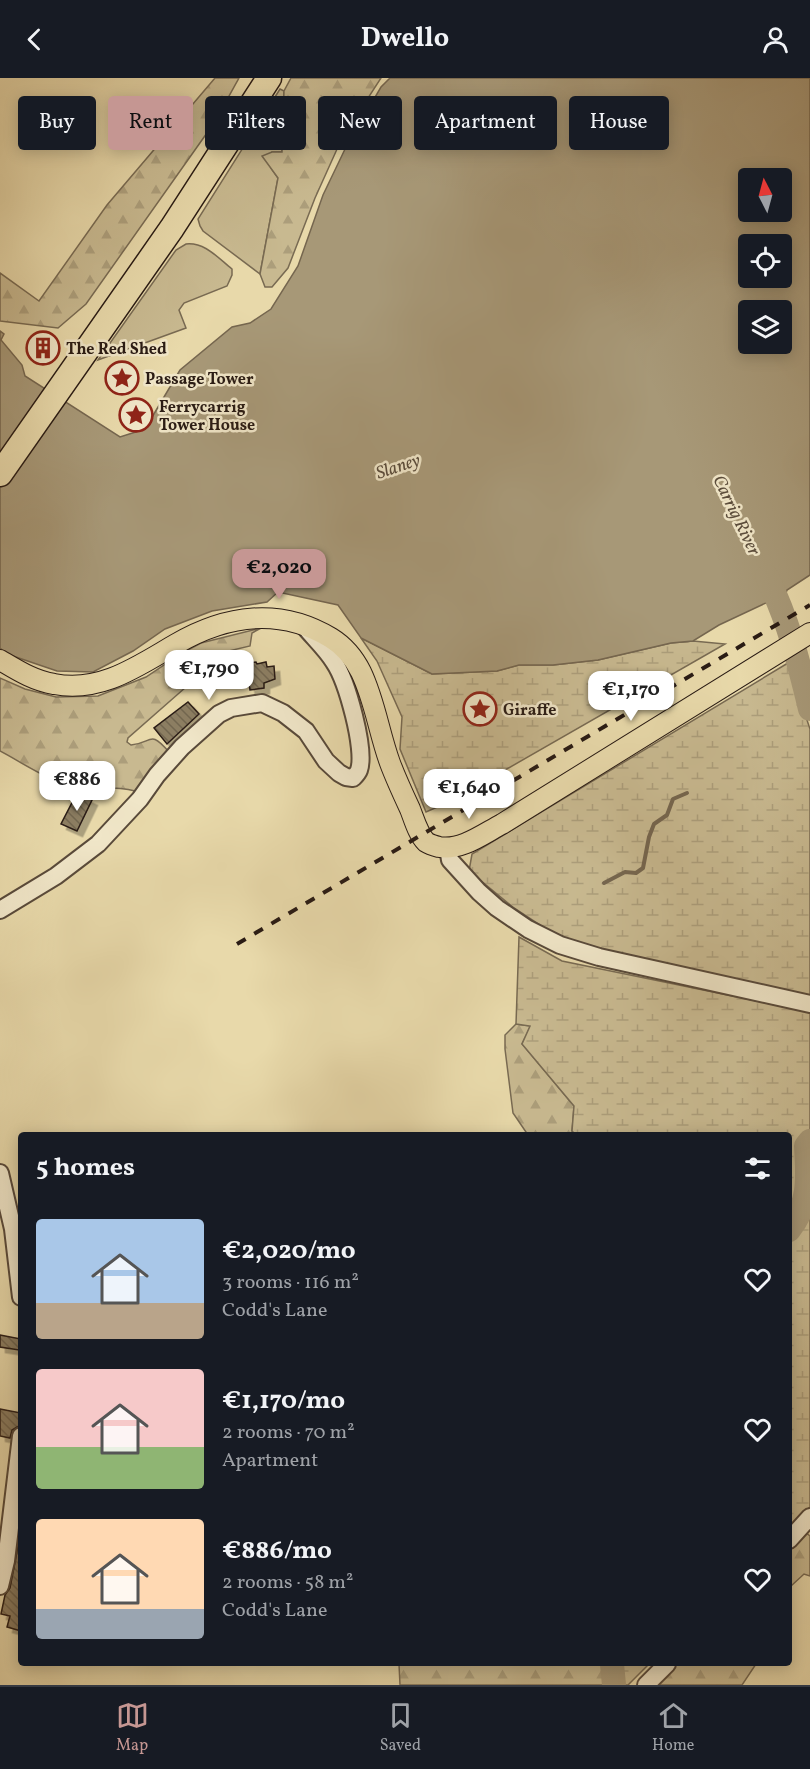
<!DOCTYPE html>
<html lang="en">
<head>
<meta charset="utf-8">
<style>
	:root { --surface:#171b24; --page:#242831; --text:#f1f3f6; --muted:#9ea1a6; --line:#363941; --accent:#c59692 }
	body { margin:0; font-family:Vollkorn,serif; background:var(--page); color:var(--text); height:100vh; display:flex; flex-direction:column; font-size:22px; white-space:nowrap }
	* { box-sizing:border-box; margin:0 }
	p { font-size:20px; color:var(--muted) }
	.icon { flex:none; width:33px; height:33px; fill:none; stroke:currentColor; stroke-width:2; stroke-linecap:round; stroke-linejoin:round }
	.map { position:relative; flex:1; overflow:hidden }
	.panel { position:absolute; left:18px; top:1054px; width:774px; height:534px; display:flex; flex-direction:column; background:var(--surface); border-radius:6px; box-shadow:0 3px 15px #0003 }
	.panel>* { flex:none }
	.banner { position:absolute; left:18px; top:18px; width:774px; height:54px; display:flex; gap:12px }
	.needle { width:39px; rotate:354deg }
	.controls { position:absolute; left:738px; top:90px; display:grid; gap:12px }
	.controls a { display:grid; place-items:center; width:54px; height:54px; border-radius:6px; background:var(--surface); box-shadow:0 3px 15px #0003; font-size:30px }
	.price { position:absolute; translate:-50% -51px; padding:0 14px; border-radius:12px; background:#fff; color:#222; font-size:20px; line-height:39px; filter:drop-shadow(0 2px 3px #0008) }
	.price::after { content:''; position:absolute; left:50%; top:36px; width:18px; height:14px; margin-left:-9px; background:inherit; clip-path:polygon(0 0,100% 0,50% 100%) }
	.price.on { background:var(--accent); color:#111 }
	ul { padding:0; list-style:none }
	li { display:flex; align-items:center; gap:18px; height:150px; padding:0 18px }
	li span { display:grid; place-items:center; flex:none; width:168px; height:120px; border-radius:6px; color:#555 }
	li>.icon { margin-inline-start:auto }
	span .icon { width:72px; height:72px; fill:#fffc; stroke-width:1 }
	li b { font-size:26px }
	h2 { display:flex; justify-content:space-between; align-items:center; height:72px; padding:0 18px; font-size:26px }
	.tag { padding:0 21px; border-radius:6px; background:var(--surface); box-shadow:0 3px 15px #0003; font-size:21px; line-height:54px }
	.tag.on { background:var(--accent); color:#111 }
	header { display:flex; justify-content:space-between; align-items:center; height:78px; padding:0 18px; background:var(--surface); font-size:27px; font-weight:700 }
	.menu { display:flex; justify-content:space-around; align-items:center; height:84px; border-top:2px solid var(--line); background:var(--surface); font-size:16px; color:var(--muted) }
	.menu a { display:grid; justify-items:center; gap:3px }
	.menu .on { color:var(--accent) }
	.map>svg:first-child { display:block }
	.green { fill:#c8b990; stroke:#786a52; stroke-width:1.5 }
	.forest { fill:url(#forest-firs); stroke:#786a52; stroke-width:1.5 }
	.wetland { fill:url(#wetland-marsh); stroke:#786a52; stroke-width:1.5 }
	.water { fill:#a79877; stroke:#75664f; stroke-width:1.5; fill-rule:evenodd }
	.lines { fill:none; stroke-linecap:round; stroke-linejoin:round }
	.stream { stroke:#75664f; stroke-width:4 }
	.river { stroke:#a79877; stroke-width:24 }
	.building { fill:url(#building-back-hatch); stroke:#291b14; stroke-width:1.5; filter:url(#shadow) }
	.minor-casing { stroke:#594a3a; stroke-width:20 }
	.major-casing { stroke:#291b14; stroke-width:22 }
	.highway-casing { stroke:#291b14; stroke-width:27 }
	.minor { stroke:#f0e6c8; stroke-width:16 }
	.major { stroke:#e8d9aa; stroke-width:20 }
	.highway { stroke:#e8d9aa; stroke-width:24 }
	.rail { stroke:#291b14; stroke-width:4; stroke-dasharray:10 10; stroke-linecap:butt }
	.labels { text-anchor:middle; stroke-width:5; stroke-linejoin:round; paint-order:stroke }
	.poi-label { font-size:16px; font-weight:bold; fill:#291b14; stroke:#f0e6c8; text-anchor:start }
	.water-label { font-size:18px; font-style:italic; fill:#5b4d3c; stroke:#f0e6c8 }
</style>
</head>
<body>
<header><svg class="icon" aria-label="back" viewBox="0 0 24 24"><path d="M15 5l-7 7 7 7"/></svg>Dwello<svg class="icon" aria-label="person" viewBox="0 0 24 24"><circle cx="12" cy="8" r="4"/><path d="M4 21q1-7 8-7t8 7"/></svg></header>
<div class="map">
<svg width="810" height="1607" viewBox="0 0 810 1607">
	<defs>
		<pattern id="forest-firs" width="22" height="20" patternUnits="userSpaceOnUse" patternTransform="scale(1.5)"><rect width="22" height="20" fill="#c8b990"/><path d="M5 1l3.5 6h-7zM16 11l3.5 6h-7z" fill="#ac9e7b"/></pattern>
		<pattern id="wetland-marsh" width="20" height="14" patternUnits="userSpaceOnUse" patternTransform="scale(1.5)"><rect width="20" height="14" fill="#c8b990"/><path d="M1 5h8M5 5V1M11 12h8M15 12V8" fill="none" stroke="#ac9e7b"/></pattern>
		<pattern id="building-back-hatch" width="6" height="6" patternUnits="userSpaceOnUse" patternTransform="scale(1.5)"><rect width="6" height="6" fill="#8c7e62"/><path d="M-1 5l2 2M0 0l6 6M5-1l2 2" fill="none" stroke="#726650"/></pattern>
		<filter id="shadow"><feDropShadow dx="5.5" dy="5.5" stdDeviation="0" flood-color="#0004"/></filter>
	</defs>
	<rect width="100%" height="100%" fill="#e8d9aa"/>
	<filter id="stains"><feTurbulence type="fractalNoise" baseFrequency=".00333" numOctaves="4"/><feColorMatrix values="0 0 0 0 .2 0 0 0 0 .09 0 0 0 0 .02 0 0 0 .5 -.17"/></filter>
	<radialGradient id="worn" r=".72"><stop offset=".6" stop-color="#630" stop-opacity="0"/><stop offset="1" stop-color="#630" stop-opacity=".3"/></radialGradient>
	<g class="green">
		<path d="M 280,11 L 284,13 L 282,74 L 272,74 L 271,90 L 278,100 L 260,196 L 203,153 L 200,148 L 198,141 Z"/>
		<path d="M 186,166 C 205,164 218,180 232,191 L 232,197 L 227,208 L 184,225 L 179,232 L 186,250 L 98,282 L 176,172 Z"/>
	</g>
	<g class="forest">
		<path d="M 215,0 L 239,0 L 214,45 L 86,226 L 58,250 L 0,243 L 0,195 L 39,223 L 107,127 Z"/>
		<path d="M 291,0 L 381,0 L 342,60 L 315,120 L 288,190 L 272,209 L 265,209 L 260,196 L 278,100 L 262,78 L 272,74 L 282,74 L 284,13 Z"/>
		<path d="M 261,550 L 252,555 L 250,568 L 220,575 L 220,579 L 224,583 L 186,609 L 128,660 L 127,664 L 131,667 C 153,665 149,651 169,674 L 135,713 C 115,708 100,711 80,709 C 54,707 23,685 0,673 L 0,600 L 25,611 L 56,619 L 98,618 L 146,599 L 182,575 L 201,565 Z"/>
		<path d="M 516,946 L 531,948 L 522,966 L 574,1028 L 572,1053 L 576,1057 L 528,1057 L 513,1035 L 505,971 L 505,957 Z"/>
		<path d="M 800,1450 L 810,1458 L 810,1498 L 804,1496 L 791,1508 L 789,1521 L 789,1461 Z"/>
		<path d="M 399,1586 L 612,1586 L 614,1607 L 400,1607 Z"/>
		<path d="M 667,1586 L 756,1586 L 742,1607 L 646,1607 Z"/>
	</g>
	<g class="wetland">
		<path d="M 361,560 L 432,596 L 497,593 L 519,587 L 553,587 L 598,582 L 671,565 L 693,563 L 725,566 L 451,723 L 426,734 L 400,671 L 402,639 L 377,583 Z"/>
		<path d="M 788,585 L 810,651 L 810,919 L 597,872 L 558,859 L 514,830 L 469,793 L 472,776 Z"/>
		<path d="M 519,859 L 562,883 L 810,934 L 810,1429 L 789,1449 L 789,1058 L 576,1057 L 572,1053 L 574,1028 L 522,966 L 530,948 L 516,946 Z"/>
		<path d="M 619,1586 L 649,1586 L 628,1607 L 623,1607 Z"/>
	</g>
	<path class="water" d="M 390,0 L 810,0 L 810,497 L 787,512 L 781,529 L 770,523 L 719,547 L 693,563 L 671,565 L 598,582 L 553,587 L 519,587 L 497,593 L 432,596 L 361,560 L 338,527 L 278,514 L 267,524 L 212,533 L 165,551 L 133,573 L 93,594 L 57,593 L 7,576 L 0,570 L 0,253 L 4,256 L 1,262 L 22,287 L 25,298 L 120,359 L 145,351 L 180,292 L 232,249 L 250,245 L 271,231 L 298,188 L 323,117 L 346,69 L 381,9 ZM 748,100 L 782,100 L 782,134 L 748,134 ZM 748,166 L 782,166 L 782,200 L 748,200 ZM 748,232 L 782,232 L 782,266 L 748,266 Z"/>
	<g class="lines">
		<path class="stream" d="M 604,805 L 625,794 L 636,795 L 643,790 L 649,759 L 654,746 L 667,737 L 673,721 L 687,715"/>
		<g class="river">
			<path d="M 767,499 C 788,541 799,585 810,631"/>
			<path d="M 789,1152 C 810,1126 808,1100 806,1068 L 810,1063"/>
			<path d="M 612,1586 L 614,1607"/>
		</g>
	</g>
	<g class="building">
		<path d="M 256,584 L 257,586 L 266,584 L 267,589 L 274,588 L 275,601 L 264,605 L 264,610 L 250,612 L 247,595 L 228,588 Z"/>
		<path d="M 188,624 L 199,636 L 167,666 L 154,650 Z"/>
		<path d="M 77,715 L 92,722 L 77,753 L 61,746 Z"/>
		<path d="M 0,1257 L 21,1261 L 19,1272 L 0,1269 Z"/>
		<path d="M 0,1331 L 21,1335 L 19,1348 L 12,1352 L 10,1360 L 0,1358 Z"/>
		<path d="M 18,1468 L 21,1469 L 21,1553 L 7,1549 L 10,1538 L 1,1536 L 5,1517 L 10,1510 Z"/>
	</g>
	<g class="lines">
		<g class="minor-casing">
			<g id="minor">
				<path d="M 448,770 L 450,782 L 479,814 L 497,830 L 528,851 L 560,867 L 599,879 L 810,926"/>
				<path d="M 0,832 L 56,798 L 98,766 L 140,721 L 157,697 L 182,669 L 219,636 L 231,630 L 262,625 L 283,635 L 306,653 L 326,683 L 339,695 L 346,699 L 353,700 C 355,698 358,695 359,692 C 366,672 347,603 334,584 C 326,571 314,560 304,548"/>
				<path d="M 0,1095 L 13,1151 L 21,1219"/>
				<path d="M 789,1462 L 810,1439"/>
				<path d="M 0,1508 L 6,1483 L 21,1358"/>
				<path d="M 646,1607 L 667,1586"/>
			</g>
		</g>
		<g class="major-casing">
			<path id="major" d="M 0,582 C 17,592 34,603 54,606 C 101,615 138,588 176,566 C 226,537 280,529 331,560 C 344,568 354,580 361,594 C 375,623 379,655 390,685 C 396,701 403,716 410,731 C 414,741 418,756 426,764 C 429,766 435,768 439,769 C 461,773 483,756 502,746 L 810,555"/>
		</g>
		<g class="highway-casing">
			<path id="highway" d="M 0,396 L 172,150 L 269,0"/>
		</g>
		<use href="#minor" class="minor"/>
		<use href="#major" class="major"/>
		<use href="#highway" class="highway"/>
		<path class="rail" d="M 237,866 L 810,527"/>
	</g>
	<defs>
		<g id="building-ring" transform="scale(1.725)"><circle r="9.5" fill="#f0e6c8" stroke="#8f2418" stroke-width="1.5"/><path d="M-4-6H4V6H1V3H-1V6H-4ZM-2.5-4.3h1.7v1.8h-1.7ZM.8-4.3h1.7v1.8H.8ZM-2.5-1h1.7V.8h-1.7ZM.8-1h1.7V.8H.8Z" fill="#8f2418"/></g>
		<g id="sight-ring" transform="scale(1.725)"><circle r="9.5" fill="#f0e6c8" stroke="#8f2418" stroke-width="1.5"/><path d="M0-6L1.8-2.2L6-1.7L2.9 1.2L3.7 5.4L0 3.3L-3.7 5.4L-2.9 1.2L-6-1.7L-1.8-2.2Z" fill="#8f2418"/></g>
	</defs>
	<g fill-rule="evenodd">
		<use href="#building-ring" x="43" y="270"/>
		<use href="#sight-ring" x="122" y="300"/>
		<use href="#sight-ring" x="136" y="337"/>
		<use href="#sight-ring" x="480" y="631"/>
	</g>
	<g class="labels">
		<g class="poi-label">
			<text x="66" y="276">The Red Shed</text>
			<text x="145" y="306">Passage Tower</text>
			<text x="159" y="334">Ferrycarrig<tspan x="159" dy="18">Tower House</tspan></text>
			<text x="503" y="637">Giraffe</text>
		</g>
		<g class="water-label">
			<text transform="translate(398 388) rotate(-19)" y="6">Slaney</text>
			<text transform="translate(737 437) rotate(64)" y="6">Carrig River</text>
		</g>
	</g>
	<rect width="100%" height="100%" filter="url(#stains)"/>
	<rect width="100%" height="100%" fill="url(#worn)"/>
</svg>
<div class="controls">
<a><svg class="needle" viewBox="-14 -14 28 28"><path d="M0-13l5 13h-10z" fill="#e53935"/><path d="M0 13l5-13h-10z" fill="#9ea1a6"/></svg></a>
<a><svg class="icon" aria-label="locate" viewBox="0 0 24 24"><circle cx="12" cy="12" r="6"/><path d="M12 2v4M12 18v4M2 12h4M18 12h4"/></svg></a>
<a><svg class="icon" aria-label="layers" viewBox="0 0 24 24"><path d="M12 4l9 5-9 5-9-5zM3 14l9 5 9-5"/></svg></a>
</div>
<b class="price on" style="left:279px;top:522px">€2,020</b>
<b class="price" style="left:209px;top:623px">€1,790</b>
<b class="price" style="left:631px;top:644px">€1,170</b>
<b class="price" style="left:77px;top:734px">€886</b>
<b class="price" style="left:469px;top:742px">€1,640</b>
<div class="banner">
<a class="tag">Buy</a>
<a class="tag on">Rent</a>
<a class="tag">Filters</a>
<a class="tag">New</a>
<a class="tag">Apartment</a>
<a class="tag">House</a>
</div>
<section class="panel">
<h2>5 homes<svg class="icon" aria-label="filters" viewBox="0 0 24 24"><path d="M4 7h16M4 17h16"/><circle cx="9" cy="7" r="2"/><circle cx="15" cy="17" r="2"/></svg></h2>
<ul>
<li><span style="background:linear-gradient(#a9c7e8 70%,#b9a48a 0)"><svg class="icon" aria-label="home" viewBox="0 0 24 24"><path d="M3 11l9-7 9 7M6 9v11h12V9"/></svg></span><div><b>€2,020/mo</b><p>3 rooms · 116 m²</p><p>Codd's Lane</p></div><svg class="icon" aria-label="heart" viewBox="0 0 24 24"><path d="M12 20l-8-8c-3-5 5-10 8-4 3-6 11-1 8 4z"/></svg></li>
<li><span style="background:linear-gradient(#f6c9c9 65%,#8fb573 0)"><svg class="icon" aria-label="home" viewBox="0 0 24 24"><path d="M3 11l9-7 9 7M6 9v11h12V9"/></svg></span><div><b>€1,170/mo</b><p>2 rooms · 70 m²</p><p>Apartment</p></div><svg class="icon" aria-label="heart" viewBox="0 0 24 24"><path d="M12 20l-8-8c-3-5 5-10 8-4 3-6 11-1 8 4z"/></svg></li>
<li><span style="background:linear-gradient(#ffd9b3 75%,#9aa5b1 0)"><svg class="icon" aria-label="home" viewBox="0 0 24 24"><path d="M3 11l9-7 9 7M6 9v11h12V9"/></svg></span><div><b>€886/mo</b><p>2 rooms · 58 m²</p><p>Codd's Lane</p></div><svg class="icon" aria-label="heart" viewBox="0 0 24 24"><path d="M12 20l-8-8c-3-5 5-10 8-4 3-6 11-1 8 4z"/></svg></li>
</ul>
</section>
</div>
<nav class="menu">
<a class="on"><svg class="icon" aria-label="map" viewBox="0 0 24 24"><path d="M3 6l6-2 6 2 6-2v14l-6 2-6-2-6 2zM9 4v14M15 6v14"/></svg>Map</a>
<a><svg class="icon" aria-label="saved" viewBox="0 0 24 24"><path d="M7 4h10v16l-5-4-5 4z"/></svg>Saved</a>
<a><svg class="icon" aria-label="home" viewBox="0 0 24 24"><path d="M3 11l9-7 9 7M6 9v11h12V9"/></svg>Home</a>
</nav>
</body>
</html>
